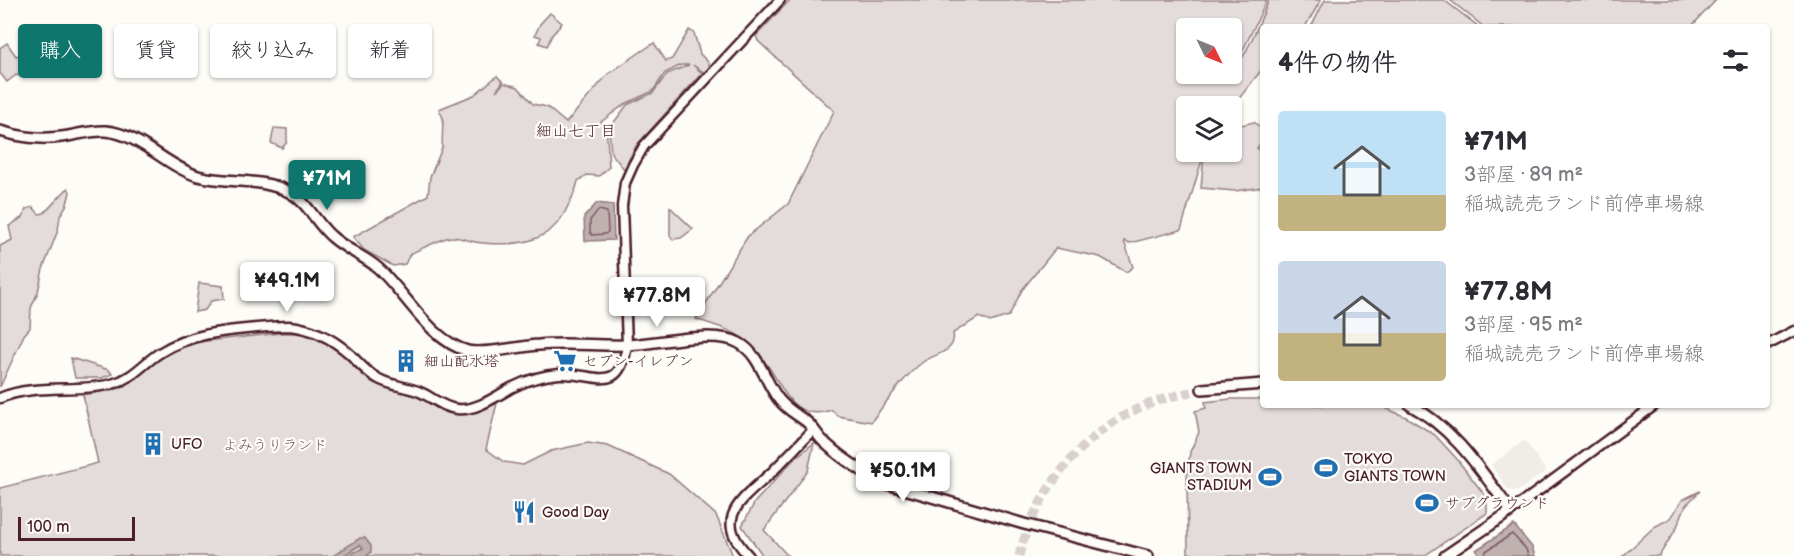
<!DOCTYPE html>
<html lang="ja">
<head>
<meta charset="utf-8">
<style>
	:root { --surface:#fff; --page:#f7f7f7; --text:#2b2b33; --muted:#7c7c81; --accent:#0f766e }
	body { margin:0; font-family:"Balsamiq Sans","Klee One",sans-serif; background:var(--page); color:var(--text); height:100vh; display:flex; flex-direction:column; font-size:22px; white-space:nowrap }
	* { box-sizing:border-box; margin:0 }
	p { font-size:20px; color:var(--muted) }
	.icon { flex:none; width:33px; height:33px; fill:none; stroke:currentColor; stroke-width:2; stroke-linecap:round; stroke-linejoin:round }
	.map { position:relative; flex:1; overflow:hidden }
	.drawer { position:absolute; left:1260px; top:24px; width:510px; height:384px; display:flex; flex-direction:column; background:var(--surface); border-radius:6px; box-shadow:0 2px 4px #0004 }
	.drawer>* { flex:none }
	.guide { position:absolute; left:18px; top:24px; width:570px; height:54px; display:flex; gap:12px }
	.needle { width:39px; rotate:133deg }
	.buttons { position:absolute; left:1176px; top:18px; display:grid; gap:12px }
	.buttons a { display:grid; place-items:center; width:66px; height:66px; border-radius:6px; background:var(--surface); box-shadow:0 2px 4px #0004; font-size:30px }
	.scale { position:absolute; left:18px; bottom:15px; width:117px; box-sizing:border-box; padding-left:6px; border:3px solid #4a1f2b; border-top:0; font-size:16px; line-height:21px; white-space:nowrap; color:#4a1f2b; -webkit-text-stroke:4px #fdfcf7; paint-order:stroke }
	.price { position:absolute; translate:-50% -51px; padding:0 14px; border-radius:6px; background:#fff; color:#222; font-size:20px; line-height:39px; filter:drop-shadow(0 2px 3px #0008) }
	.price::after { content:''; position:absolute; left:50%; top:36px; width:18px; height:14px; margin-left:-9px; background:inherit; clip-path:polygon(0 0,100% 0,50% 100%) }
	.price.current { background:var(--accent); color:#fff }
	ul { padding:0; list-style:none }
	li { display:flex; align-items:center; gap:18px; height:150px; padding:0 18px }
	li span { display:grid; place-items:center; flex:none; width:168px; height:120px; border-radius:6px; color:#555 }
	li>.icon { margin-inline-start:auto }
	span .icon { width:72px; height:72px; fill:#fffc; stroke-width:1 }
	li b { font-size:26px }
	h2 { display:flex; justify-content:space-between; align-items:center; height:72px; padding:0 18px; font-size:26px }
	.chip { padding:0 21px; border-radius:6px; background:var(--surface); box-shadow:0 2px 4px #0004; font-size:21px; line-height:54px }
	.chip.current { background:var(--accent); color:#fff }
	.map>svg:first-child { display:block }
	.built { fill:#f0ece8 }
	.green { fill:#e3dcda; stroke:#967e82; stroke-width:1.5 }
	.water { fill:#c0b1b1; stroke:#91777b; stroke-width:1.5 }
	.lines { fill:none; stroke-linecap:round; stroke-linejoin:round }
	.shore { stroke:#795961; stroke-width:1.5 }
	.secondary-tunnel { stroke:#d9d0ce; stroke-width:9; stroke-dasharray:9 4.5; stroke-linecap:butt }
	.tertiary-casing { stroke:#4a1f2b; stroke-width:13 }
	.secondary-casing { stroke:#4a1f2b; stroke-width:14 }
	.tertiary { stroke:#fdfcf7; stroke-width:8 }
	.secondary { stroke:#fdfcf7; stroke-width:9 }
	.labels { text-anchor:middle; stroke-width:4.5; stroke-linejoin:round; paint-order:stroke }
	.poi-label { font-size:15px; fill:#4a1f2b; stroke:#fdfcf7; text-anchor:start }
	.park-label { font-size:15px; fill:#704e57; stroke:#fdfcf7 }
	.neighbourhood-label { font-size:16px; fill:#4a1f2b; stroke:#fdfcf7 }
</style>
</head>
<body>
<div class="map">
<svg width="1794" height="556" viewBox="0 0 1794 556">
	<rect width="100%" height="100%" fill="#fdfcf7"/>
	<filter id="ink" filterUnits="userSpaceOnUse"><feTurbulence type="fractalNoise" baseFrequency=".0167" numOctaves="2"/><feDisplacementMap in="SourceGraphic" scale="12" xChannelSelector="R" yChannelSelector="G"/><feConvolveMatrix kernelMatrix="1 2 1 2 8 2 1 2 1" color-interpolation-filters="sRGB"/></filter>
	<g filter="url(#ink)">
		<path class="built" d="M 1525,440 L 1546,471 L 1518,491 L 1511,491 L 1507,488 L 1491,465 Z"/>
		<g class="green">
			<path d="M 790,0 L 1267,0 L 1232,73 L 1232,28 L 1186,28 L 1186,74 L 1231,74 L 1230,77 C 1247,54 1258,26 1269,0 L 1321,0 L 1305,27 L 1263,27 L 1263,68 L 1234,105 L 1232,114 L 1232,106 L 1186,106 L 1186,152 L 1232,152 L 1232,127 L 1254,122 L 1263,130 L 1263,140 L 1257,148 L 1263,156 L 1263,187 L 1235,191 L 1201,188 L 1204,153 L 1181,230 L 1130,243 L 1124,241 L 1133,267 L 1126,272 L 1100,257 L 1056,248 L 1022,290 L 1009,316 L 990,322 L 979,317 L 953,333 C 957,352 936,353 923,362 C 904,376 886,403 871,422 L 838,416 L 832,410 C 793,422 786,392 768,366 C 760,355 750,345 739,336 C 728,328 709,324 696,319 L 748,236 L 788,204 L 834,111 L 758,41 L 756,36 Z"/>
			<path d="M 1325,0 L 1444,0 L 1479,27 L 1311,27 Z"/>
			<path d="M 1450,0 L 1716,0 L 1691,27 L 1484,27 Z"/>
			<path d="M 550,13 L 562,23 L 552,35 L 547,46 L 539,43 L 541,37 L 535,35 L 540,24 Z"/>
			<path d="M 689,30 L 694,33 L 700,54 L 709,63 L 709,68 L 705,73 L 693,65 L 702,73 L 636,146 L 624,169 L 611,153 L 609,129 L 627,105 L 653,93 L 667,74 L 689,65 L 681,65 L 665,73 L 653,91 L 625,104 L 601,122 L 607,136 L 609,167 L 599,176 L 587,175 L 578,181 C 576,192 571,200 566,210 C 550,243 517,246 483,243 C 473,243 462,237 452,237 C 446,236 419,250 410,254 L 405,264 L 393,266 L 364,250 L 353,237 L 428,195 L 430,177 L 442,148 L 443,118 L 439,109 L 474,95 L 497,76 L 503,82 L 496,91 L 504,83 L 518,87 L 533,104 L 547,107 L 566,123 L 608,74 L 654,43 L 666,61 L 672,59 Z"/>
			<path d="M 7,43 L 16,56 L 19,55 L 29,69 L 19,76 L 16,75 L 7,82 L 0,73 L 0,48 Z"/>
			<path d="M 274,128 L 287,129 L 287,142 L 282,148 L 271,143 Z"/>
			<path d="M 68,188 L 70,192 L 67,204 L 60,216 L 58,230 L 43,269 L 38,292 L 31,308 L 30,328 L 24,335 L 0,387 L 0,246 L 12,240 L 9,226 L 23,217 L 26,209 L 33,207 L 39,214 L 44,213 Z"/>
			<path d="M 670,207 L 693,229 L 681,238 L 673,239 L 670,236 Z"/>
			<path d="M 199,283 L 223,286 L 224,299 L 211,301 L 205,310 L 195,312 Z"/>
			<path d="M 281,333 L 302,333 L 317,337 L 334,347 L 368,376 L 413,394 L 454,414 L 497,403 L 486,449 L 504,462 L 523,465 L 551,451 L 588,443 L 608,446 L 669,474 L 716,515 L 733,556 L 0,556 L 0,488 L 98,463 L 83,395 L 122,388 L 161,358 L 178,348 L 197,342 Z"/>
			<path d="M 71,358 L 109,370 L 112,374 L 102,378 L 75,378 Z"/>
			<path d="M 1231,399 L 1263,399 L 1263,405 L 1378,405 L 1406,417 L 1435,435 L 1456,458 L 1487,498 L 1487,513 L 1424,556 L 1201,556 L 1188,553 L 1187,477 L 1190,452 L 1199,432 L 1195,411 L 1206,408 L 1205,402 Z"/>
			<path d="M 814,443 L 808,471 L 764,530 L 788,556 L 763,556 L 742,526 L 755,502 L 795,458 Z"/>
			<path d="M 1700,491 L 1686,505 L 1676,529 L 1659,556 L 1623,556 L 1654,527 L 1671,518 L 1682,500 Z"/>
		</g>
		<g class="water">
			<path d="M 597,203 L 613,205 L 614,240 L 585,241 L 584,217 Z"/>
			<path d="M 1514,525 L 1532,547 L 1535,556 L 1480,556 L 1476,550 Z"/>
			<path d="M 360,538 L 365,538 L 371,546 L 371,552 L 367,556 L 347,556 L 363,548 L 360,545 L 343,556 L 333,556 Z"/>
		</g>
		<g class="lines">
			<g class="shore">
				<path d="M 599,210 L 607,212 L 608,232 L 605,234 L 592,235 L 590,232 L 590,220 Z"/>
				<path d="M 1485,556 L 1486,551 L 1512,534 L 1526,549 L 1528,556"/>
			</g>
			<path class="secondary-tunnel" d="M 1019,556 C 1036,488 1090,423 1157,401 C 1172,396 1187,393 1202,389"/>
			<g class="tertiary-casing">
				<g id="tertiary">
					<path d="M 1767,345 L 1794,331"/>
					<path d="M 0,398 C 35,383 76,393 112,384 C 134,378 143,363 161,352 C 190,334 223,331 257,328 C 267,327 279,326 289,326 C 312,328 333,339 350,354 C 358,362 366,372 377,378 C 390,386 406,386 420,392 C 432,397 443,408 457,409 C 476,411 495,397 511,388 C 525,381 544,375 559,374 C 595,372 619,397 627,345 L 622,206 L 625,183 L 633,165 L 644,146 L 780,0"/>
					<path d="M 1511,511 L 1655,405"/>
					<path d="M 749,556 C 711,518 742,500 771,473 C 785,459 799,444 814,429"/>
				</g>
			</g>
			<g class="secondary-casing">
				<g id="secondary">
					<path d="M 0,131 C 21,137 39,140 61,137 C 76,135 91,130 106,131 C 140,134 166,166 198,176 C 228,184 261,177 289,192 C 307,201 316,223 331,236 C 345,249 364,256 378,268 C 405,292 431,342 468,351 C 486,355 519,346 539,345 C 568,342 597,346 627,345 C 656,344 714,329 739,343 C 759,354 764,379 777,397 C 785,409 797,414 808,423 C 813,428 817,434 821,439 C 840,458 861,471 884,483 L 1024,524 L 1148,556"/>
					<path d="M 1202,389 L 1263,384"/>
					<path d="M 1410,405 C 1455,429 1481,471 1511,511 L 1445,556"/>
				</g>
			</g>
			<use href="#tertiary" class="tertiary"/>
			<use href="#secondary" class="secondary"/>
		</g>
	</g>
	<defs>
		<g id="building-bare" transform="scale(1.8)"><path d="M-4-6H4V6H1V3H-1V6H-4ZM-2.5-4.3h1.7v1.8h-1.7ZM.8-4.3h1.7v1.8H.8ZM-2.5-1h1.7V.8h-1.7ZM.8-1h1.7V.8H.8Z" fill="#1f6fb2" stroke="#fdfcf7" stroke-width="2.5" paint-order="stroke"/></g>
		<g id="supermarket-bare" transform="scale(1.8)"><path d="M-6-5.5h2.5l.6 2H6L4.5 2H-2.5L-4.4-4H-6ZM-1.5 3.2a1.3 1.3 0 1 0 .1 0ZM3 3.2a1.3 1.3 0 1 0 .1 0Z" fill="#1f6fb2" stroke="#fdfcf7" stroke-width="2.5" paint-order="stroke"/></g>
		<g id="stadium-bare" transform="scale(1.8)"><path d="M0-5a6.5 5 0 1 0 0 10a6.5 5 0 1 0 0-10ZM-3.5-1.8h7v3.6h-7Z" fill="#1f6fb2" stroke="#fdfcf7" stroke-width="2.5" paint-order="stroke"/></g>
		<g id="restaurant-bare" transform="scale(1.8)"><path d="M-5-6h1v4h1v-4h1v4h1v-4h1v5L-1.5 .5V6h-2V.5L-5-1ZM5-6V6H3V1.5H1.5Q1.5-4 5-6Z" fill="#1f6fb2" stroke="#fdfcf7" stroke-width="2.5" paint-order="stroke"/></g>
	</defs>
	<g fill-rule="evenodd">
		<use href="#building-bare" x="406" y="361"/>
		<use href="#supermarket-bare" x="565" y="361"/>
		<use href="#building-bare" x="153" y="444"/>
		<use href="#stadium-bare" x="1326" y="468"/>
		<use href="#stadium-bare" x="1270" y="477"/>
		<use href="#stadium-bare" x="1427" y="503"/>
		<use href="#restaurant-bare" x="524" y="512"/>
	</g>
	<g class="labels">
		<g class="poi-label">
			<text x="424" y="366">細山配水塔</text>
			<text x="583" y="366">セブン-イレブン</text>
			<text x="171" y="449">UFO</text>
			<text x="1344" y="464">TOKYO<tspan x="1344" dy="17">GIANTS TOWN</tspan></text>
			<text x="1252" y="473" text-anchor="end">GIANTS TOWN<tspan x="1252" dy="17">STADIUM</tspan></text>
			<text x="1445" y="508">サブグラウンド</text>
			<text x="542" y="517">Good Day</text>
		</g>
		<g class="park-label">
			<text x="275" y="450">よみうりランド</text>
		</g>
		<g class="neighbourhood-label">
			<text x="576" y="136">細山七丁目</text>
		</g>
	</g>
</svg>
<div class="buttons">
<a><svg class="needle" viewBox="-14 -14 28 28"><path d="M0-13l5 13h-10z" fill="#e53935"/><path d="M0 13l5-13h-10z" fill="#7c7c81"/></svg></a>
<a><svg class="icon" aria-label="layers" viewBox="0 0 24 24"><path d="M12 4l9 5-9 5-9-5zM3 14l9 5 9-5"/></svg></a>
</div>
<div class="scale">100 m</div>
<b class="price current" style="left:327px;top:211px">¥71M</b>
<b class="price" style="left:287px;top:313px">¥49.1M</b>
<b class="price" style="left:657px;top:328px">¥77.8M</b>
<b class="price" style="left:903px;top:503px">¥50.1M</b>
<div class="guide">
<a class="chip current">購入</a>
<a class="chip">賃貸</a>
<a class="chip">絞り込み</a>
<a class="chip">新着</a>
</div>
<section class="drawer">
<h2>4件の物件<svg class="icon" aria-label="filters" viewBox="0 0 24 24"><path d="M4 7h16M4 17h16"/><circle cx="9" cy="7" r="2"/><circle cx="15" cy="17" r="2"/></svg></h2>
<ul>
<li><span style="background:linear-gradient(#bfe0f5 70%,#c2b280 0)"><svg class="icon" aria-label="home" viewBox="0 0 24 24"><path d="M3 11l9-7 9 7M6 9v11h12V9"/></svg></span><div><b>¥71M</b><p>3部屋 · 89 m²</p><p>稲城読売ランド前停車場線</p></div></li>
<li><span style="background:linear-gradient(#c9d6e8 60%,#c2b280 0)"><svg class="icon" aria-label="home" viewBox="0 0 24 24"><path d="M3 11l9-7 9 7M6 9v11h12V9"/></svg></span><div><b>¥77.8M</b><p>3部屋 · 95 m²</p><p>稲城読売ランド前停車場線</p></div></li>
</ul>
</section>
</div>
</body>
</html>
